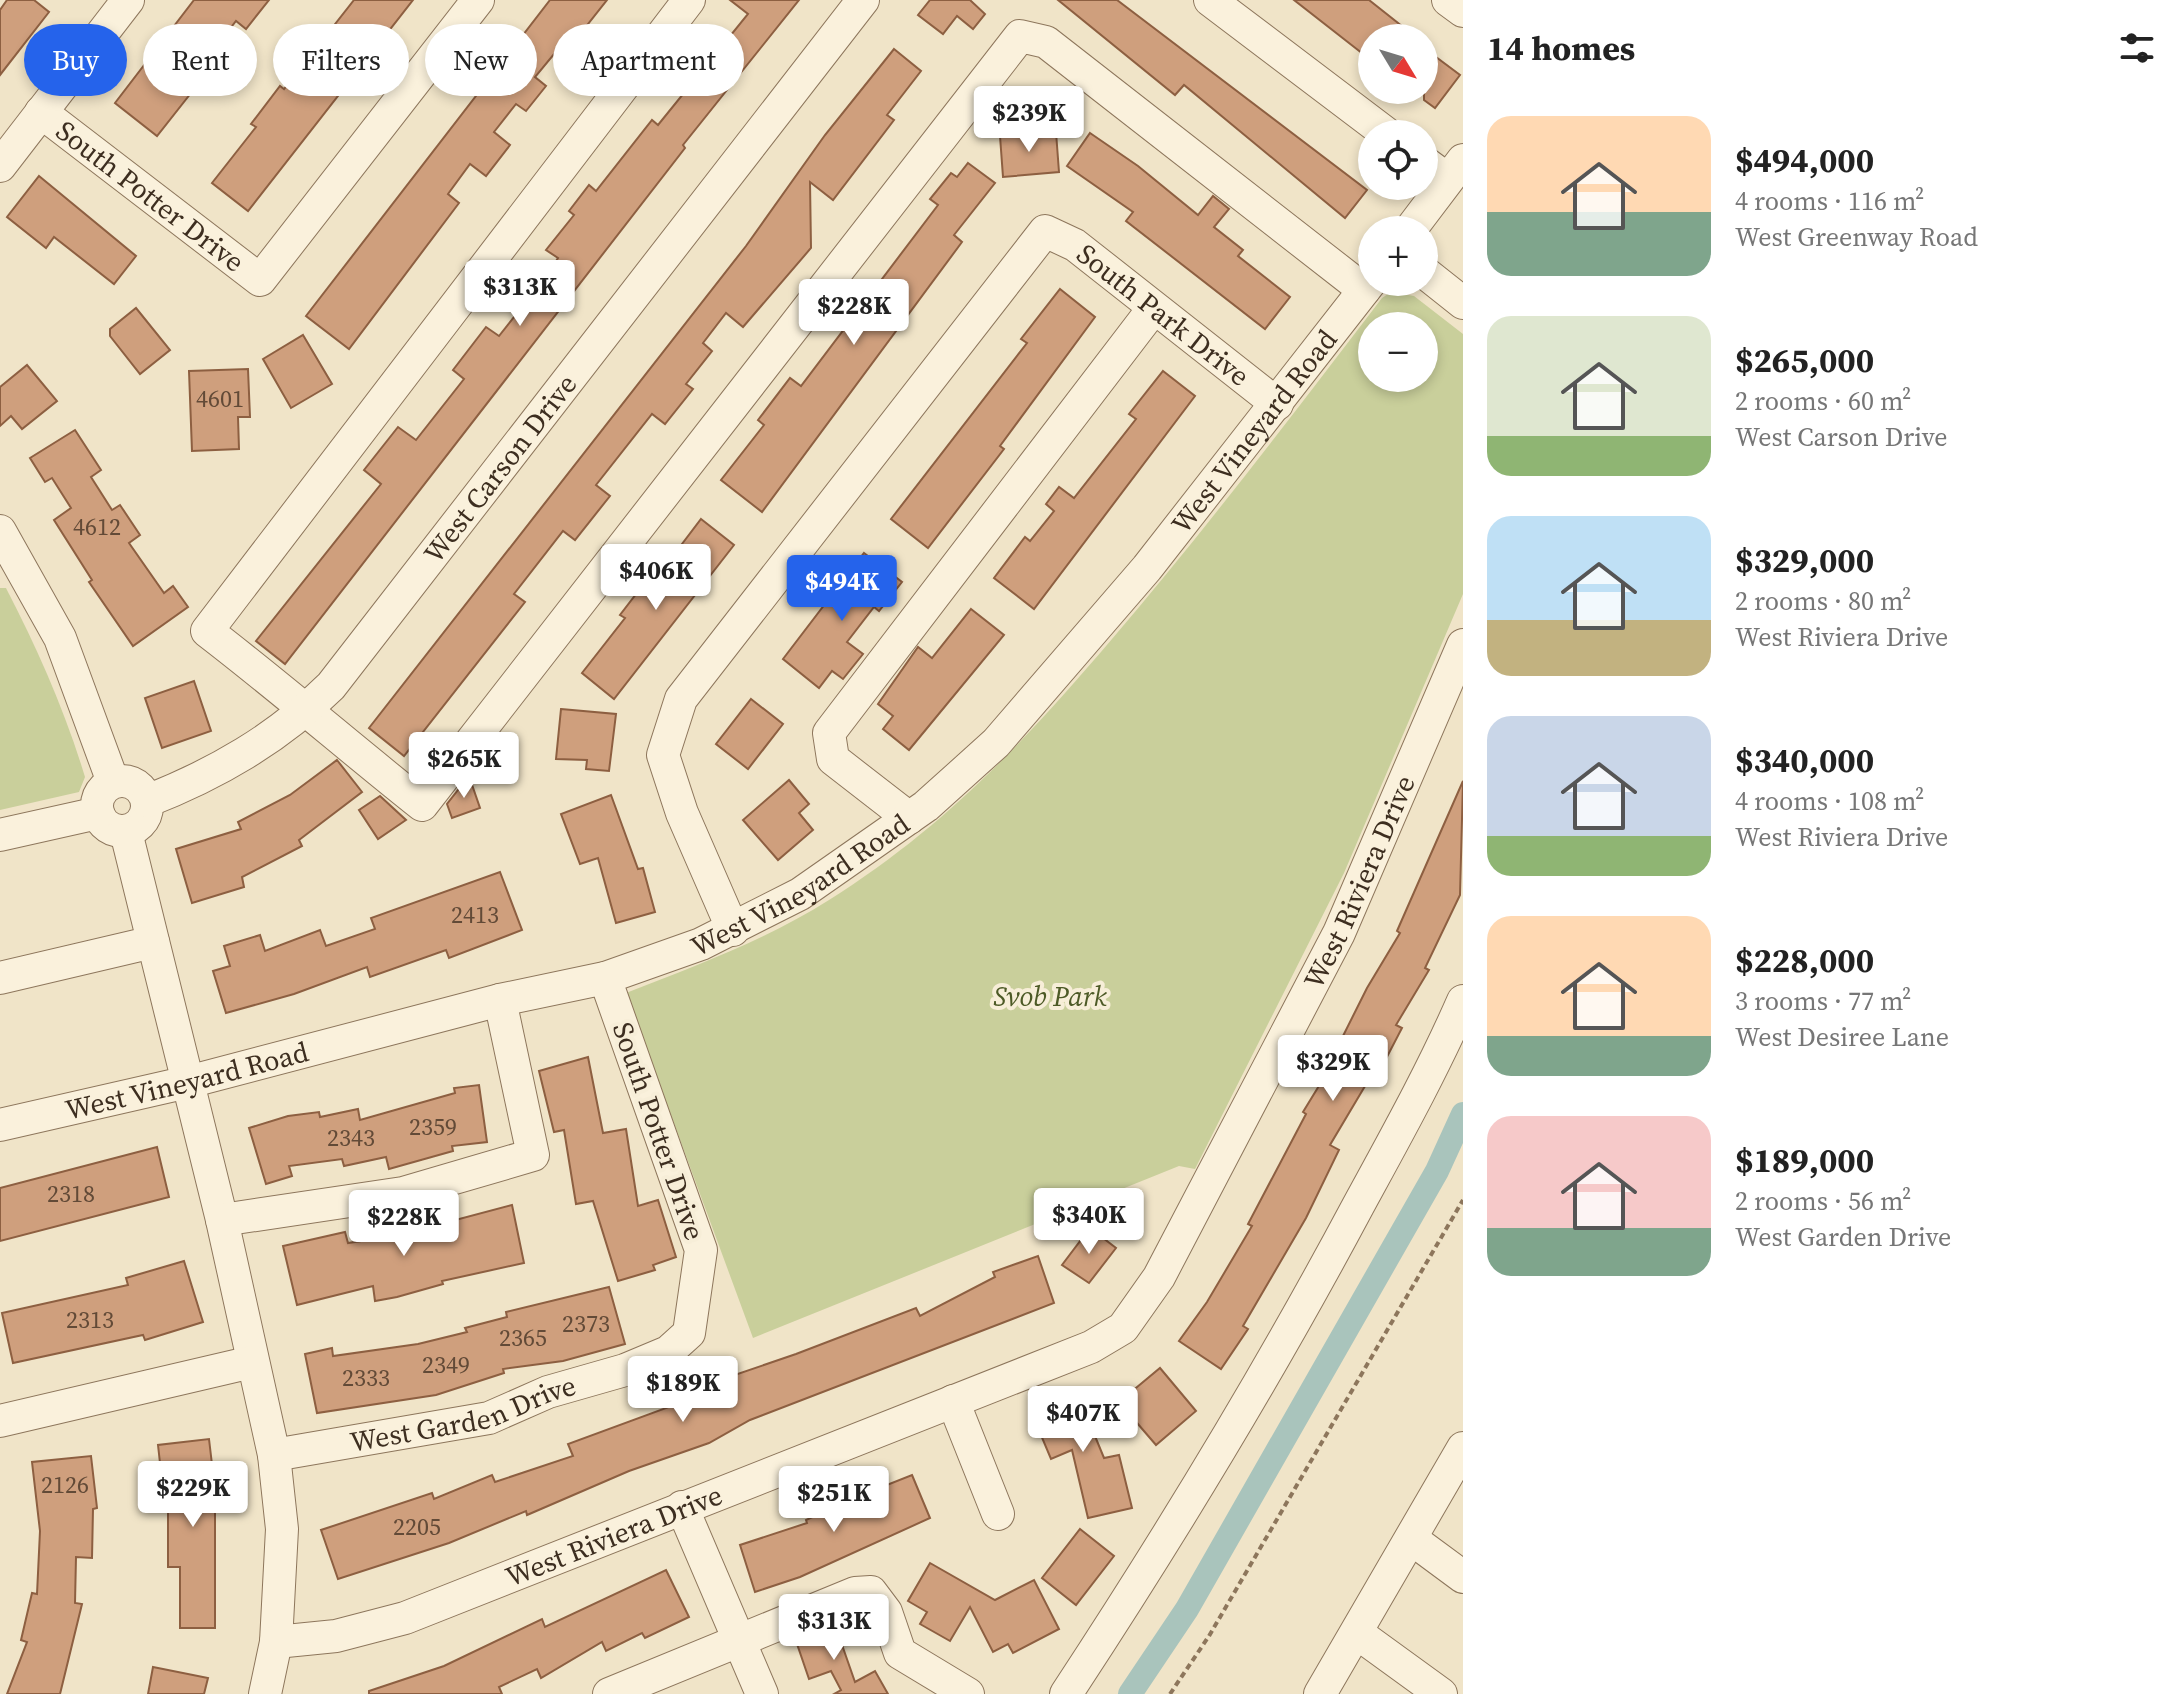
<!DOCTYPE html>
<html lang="en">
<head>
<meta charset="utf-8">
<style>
	:root { --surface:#fff; --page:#f6f6f6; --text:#222; --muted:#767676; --accent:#2563eb }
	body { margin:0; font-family:"Source Serif 4",serif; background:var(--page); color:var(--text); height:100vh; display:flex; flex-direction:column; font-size:30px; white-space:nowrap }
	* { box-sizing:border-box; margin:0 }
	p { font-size:26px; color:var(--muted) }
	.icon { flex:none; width:44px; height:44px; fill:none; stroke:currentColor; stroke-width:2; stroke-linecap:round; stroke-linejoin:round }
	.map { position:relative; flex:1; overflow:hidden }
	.sheet { display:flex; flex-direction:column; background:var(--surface); width:720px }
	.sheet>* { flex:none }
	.top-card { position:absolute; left:24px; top:24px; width:760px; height:72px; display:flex; gap:16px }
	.needle { width:52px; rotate:128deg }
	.tools { position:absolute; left:1358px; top:24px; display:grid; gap:16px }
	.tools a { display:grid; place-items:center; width:80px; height:80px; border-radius:50%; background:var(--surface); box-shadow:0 4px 12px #0003; font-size:40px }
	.price { position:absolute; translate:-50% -68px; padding:0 18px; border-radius:8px; background:#fff; color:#222; font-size:26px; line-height:52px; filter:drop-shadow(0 2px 4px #0008) }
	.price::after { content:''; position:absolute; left:50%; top:48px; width:24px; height:18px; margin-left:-12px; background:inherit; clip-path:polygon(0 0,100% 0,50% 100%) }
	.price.selected { background:var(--accent); color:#fff }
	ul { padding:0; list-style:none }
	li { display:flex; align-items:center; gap:24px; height:200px; padding:0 24px }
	li span { display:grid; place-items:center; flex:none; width:224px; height:160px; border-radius:24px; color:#555 }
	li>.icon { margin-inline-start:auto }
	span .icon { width:96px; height:96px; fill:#fffc; stroke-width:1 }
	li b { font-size:34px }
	h2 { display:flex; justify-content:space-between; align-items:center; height:96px; padding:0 24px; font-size:34px }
	.pill { padding:0 28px; border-radius:36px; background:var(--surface); box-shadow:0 4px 12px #0003; font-size:28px; line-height:72px }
	.pill.selected { background:var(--accent); color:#fff }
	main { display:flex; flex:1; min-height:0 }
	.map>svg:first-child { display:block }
	.green { fill:#c9cf9b; fill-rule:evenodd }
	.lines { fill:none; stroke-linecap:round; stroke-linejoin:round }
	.canal { stroke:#a9c4bc; stroke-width:24 }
	.building { fill:#cf9f7d; stroke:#8d5f41; stroke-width:2 }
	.minor-casing { stroke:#8d765c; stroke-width:34 }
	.path { stroke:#8d765c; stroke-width:4; stroke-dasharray:6 4; stroke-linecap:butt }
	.minor { stroke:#faf1dc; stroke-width:32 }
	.labels { text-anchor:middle; stroke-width:8; stroke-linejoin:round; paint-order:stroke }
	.number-label { font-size:24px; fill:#624a37 }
	.street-label { font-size:28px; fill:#3d2e20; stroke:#f7eed8 }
	.park-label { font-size:28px; font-style:italic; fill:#4d5a26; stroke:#f7eed8 }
</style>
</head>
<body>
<main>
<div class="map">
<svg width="1463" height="1694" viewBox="0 0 1463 1694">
	<rect width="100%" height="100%" fill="#f0e4c8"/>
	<g class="green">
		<path d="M 1391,292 L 1414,296 L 1463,334 L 1463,594 L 1344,873 L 1195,1169 L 1179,1166 L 753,1338 L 626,993 C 695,966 766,940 829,900 C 945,827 1024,742 1112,639 C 1206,529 1294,413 1382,298 ZM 1372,326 L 1424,326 L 1424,378 L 1372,378 Z"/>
		<path d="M 0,588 L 6,588 C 38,650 65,711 85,777 L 79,792 L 0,810 Z"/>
	</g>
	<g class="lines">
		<path class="canal" d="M 1130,1694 L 1187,1609 L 1437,1171 L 1463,1114"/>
	</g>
	<g class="building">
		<path d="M 7,0 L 34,0 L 49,12 L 0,75 L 0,10 Z"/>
		<path d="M 194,0 L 269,0 L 246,29 L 236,21 L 184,88 L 191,93 L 157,136 L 115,103 Z"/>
		<path d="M 354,0 L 413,0 L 248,211 L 212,183 L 256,127 L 251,124 L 280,86 L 284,89 Z"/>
		<path d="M 550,0 L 607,0 L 565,53 L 559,48 L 535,77 L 546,86 L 526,111 L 516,104 L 494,132 L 510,145 L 486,176 L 470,164 L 448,194 L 459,203 L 349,349 L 306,316 Z"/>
		<path d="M 730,0 L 799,0 L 683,145 L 685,148 L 285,664 L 256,641 L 381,484 L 364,470 L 398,427 L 416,440 L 464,379 L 453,370 L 486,327 L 499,336 L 547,275 L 558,258 L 546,250 L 574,215 L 569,211 L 589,185 L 596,191 L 652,120 L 658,125 L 748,14 Z"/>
		<path d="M 930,0 L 970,0 L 985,14 L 973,29 L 957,16 L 943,34 L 918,15 Z"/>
		<path d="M 1058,0 L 1117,0 L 1367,190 L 1345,218 L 1184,85 L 1175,95 Z"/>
		<path d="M 1294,0 L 1369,0 L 1417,38 L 1372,38 L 1372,61 Z"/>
		<path d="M 1424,48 L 1460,75 L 1435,108 L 1424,100 Z"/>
		<path d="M 894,49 L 921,71 L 887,115 L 894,120 L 833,200 L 810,182 L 811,248 L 743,327 L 726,313 L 703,343 L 712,351 L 686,384 L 693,389 L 665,424 L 652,414 L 596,485 L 610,496 L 575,540 L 563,531 L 514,594 L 525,602 L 404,756 L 369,728 L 746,246 L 825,135 Z"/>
		<path d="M 1056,132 L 1059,172 L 1003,177 L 1000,136 Z"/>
		<path d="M 1090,133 L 1138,166 L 1198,215 L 1213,196 L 1229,209 L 1214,227 L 1243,250 L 1238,256 L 1290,297 L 1265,329 L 1126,221 L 1133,212 L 1067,166 Z"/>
		<path d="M 968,163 L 995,183 L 954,235 L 962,242 L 762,512 L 721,480 L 764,425 L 758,420 L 790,378 L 801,386 L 938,205 L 930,199 L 951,173 L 957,177 Z"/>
		<path d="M 39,176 L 136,256 L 114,284 L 54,237 L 46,248 L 7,217 Z"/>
		<path d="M 1060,289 L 1095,317 L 1000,446 L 1004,449 L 928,548 L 891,519 L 1027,343 L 1021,339 Z"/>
		<path d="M 136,308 L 170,350 L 140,374 L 110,336 L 110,329 Z"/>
		<path d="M 303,335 L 332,384 L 291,408 L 263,359 Z"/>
		<path d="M 27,365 L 57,401 L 22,429 L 11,416 L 0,426 L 0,387 Z"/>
		<path d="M 248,369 L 250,417 L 238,417 L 239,449 L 192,451 L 189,371 Z"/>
		<path d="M 1163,371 L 1195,396 L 1034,609 L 994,578 L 1025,537 L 1030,541 L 1054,511 L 1046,504 L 1059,487 L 1074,498 L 1136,419 L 1129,414 Z"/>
		<path d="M 75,430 L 101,470 L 91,477 L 112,510 L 120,505 L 140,535 L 129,543 L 164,593 L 173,586 L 188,607 L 133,646 L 89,582 L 92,580 L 54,520 L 71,508 L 52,478 L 45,482 L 30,458 Z"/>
		<path d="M 701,519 L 734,545 L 614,699 L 582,673 L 625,618 L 620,615 L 650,576 L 667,589 L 695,553 L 682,544 Z"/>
		<path d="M 864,553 L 902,582 L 879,611 L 874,607 L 847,642 L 863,654 L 843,679 L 832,671 L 819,688 L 783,659 Z"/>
		<path d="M 971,609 L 1004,635 L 909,750 L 883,729 L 893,716 L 878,704 L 918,647 L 932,658 Z"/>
		<path d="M 194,681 L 211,731 L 162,748 L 145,698 Z"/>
		<path d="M 751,699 L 783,724 L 748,769 L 716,744 Z"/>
		<path d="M 561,709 L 616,714 L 609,771 L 586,769 L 587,760 L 556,759 Z"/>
		<path d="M 337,760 L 362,792 L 299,840 L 302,846 L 242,877 L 244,887 L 192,903 L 176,849 L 241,829 L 238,822 L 290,795 Z"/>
		<path d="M 469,776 L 480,808 L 452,818 L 447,804 Z"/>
		<path d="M 789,780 L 809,804 L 799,813 L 813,830 L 778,860 L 743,820 Z"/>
		<path d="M 1463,781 L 1460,895 L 1425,968 L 1429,970 L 1396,1025 L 1402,1028 L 1376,1078 L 1371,1076 L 1330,1145 L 1339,1150 L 1306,1218 L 1243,1326 L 1248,1329 L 1221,1369 L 1179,1341 L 1207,1302 L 1252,1226 L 1248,1224 L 1306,1114 L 1303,1112 L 1336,1058 L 1333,1056 L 1367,988 L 1400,933 L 1397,931 Z"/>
		<path d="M 611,795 L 638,869 L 643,868 L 655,912 L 616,923 L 598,858 L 580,864 L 561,814 Z"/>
		<path d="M 380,796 L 406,820 L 378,839 L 359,810 Z"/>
		<path d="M 500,872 L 522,930 L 449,958 L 446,950 L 370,977 L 367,967 L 294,994 L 226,1013 L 213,971 L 230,966 L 224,946 L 260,935 L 265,951 L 320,930 L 326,946 L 375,929 L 371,918 Z"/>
		<path d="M 588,1057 L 603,1133 L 626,1129 L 638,1206 L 658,1200 L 676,1257 L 653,1265 L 655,1270 L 618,1281 L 593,1201 L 576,1204 L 564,1130 L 554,1132 L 539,1071 Z"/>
		<path d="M 479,1085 L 487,1142 L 452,1146 L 453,1151 L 389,1169 L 386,1157 L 344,1166 L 342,1159 L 289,1166 L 292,1176 L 266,1184 L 249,1128 L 288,1116 L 319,1112 L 320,1117 L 358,1109 L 360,1120 L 455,1093 L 454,1088 Z"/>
		<path d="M 157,1147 L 169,1197 L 0,1241 L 0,1188 Z"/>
		<path d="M 512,1205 L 524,1263 L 442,1281 L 443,1284 L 397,1297 L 375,1301 L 373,1286 L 297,1305 L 283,1246 L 345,1232 L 348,1243 L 399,1235 Z"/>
		<path d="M 1090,1228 L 1116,1248 L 1089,1283 L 1062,1265 Z"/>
		<path d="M 1038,1256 L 1054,1303 L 750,1420 L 709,1443 L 629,1471 L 527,1515 L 526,1511 L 449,1543 L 338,1579 L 321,1530 L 432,1493 L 434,1499 L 492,1475 L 495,1482 L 573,1456 L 568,1444 L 688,1400 L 686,1394 L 728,1373 L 729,1377 L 796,1354 L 916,1308 L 920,1316 L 995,1277 L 993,1272 Z"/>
		<path d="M 184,1261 L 203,1322 L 145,1340 L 143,1335 L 13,1363 L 2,1313 L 128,1285 L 126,1278 Z"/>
		<path d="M 609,1287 L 625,1344 L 563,1361 L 503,1369 L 504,1373 L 436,1395 L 317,1413 L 305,1354 L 332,1348 L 333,1356 L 418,1344 L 467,1332 L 465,1328 L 507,1317 L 506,1312 Z"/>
		<path d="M 1160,1368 L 1196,1411 L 1156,1445 L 1119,1402 Z"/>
		<path d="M 1076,1390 L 1104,1458 L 1119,1455 L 1132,1508 L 1088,1518 L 1072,1450 L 1051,1459 L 1030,1409 Z"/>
		<path d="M 209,1439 L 215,1490 L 215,1628 L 180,1628 L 180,1567 L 168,1567 L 168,1512 L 175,1512 L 171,1471 L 161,1472 L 158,1445 Z"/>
		<path d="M 91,1456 L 97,1508 L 93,1509 L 92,1558 L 76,1557 L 75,1603 L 82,1604 L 60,1694 L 7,1694 L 27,1642 L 21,1640 L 32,1593 L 37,1594 L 40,1531 L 32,1462 Z"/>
		<path d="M 912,1475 L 930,1518 L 800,1577 L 755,1592 L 740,1545 L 807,1523 L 806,1520 L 849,1500 Z"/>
		<path d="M 1080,1529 L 1114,1556 L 1076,1605 L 1042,1578 Z"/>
		<path d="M 930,1563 L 995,1600 L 1034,1580 L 1059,1629 L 1013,1653 L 1008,1644 L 993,1652 L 970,1607 L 950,1641 L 920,1624 L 927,1612 L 908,1601 Z"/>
		<path d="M 666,1570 L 689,1617 L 645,1638 L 642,1633 L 606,1651 L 602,1642 L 541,1678 L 537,1669 L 499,1687 L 502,1694 L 369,1694 L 369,1691 L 444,1666 L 542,1619 L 545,1627 Z"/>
		<path d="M 834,1622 L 855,1682 L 875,1671 L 888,1694 L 834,1694 L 841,1690 L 831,1671 L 809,1679 L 795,1638 Z"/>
		<path d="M 153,1667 L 208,1678 L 204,1694 L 148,1694 Z"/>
	</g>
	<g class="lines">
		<g class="minor-casing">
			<g id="minor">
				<path d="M 689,0 L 207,631 C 280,687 349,747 422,805 L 1020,36 L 1046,42 L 1364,290"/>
				<path d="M 1210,0 L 1387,134"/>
				<path d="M 1448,0 L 1463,11"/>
				<path id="s1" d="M 41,112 L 260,280 L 478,0"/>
				<path d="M 1424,162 L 1447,179"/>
				<path d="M 0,166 L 128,0"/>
				<path d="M 1410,230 L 1463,160"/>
				<path d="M 1424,272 L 1463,303"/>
				<path d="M 0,531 L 60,638 L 113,782"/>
				<circle cx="122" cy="806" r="25"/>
				<path id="s2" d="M 147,801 C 216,774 277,739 331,686 L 863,0"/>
				<path d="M 909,818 L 833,759 L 829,733 L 1153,309"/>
				<path d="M 126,832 L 222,1220 L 274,1455 L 282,1529 L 276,1642 L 265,1694"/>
				<path d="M 0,835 L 98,813"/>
				<path id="s3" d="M 733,930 L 682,813 L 663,755 L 681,699 L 1045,231 L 1075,245 L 1277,404"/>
				<path d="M 0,978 L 153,942"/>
				<path id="s4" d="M 0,1125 L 188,1082 L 500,1000 L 605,978 L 701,944 L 800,894 L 926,806 L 996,743 L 1147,568 L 1372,280"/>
				<path d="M 222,1220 L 403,1193 L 533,1155 L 500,1000"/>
				<path d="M 953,1401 L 998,1514"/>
				<path d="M 0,1421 L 252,1362"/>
				<path id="s5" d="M 274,1455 L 489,1418 L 548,1392 L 625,1370 L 668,1352 L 689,1333 L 701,1250 L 605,978"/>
				<path d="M 682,1507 L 762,1694"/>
				<path d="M 1413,1540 L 1463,1577"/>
				<path d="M 1357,1633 L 1441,1694"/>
				<path id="s6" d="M 276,1642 L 336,1636 L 405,1618 L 1091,1347 L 1123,1328 L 1159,1277 L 1339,933 L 1463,645"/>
				<path d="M 609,1694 L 855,1593 L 871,1592 L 886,1612 L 900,1653 L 968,1694"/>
				<path d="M 1066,1694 C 1170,1536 1269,1373 1358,1206 C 1395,1138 1432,1072 1463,1001"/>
				<path d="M 1320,1694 L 1463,1448"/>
			</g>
		</g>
		<path class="path" d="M 1170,1694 L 1209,1636 L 1463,1200"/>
		<use href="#minor" class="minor"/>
	</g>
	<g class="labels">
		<g class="number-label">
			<text x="220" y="407">4601</text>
			<text x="97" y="535">4612</text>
			<text x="475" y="923">2413</text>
			<text x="433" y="1135">2359</text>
			<text x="351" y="1146">2343</text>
			<text x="71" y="1202">2318</text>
			<text x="90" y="1328">2313</text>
			<text x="586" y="1332">2373</text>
			<text x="523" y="1346">2365</text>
			<text x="446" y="1373">2349</text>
			<text x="366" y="1386">2333</text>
			<text x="65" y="1493">2126</text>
			<text x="417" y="1535">2205</text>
		</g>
		<g class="street-label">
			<text dy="10" stroke="none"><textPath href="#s1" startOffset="138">South Potter Drive</textPath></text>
			<text dy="10" stroke="none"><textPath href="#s3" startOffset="986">South Park Drive</textPath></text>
			<text dy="10" stroke="none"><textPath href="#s4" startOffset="1488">West Vineyard Road</textPath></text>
			<text dy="10" stroke="none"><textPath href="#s2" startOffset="494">West Carson Drive</textPath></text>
			<text dy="10" stroke="none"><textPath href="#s4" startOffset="840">West Vineyard Road</textPath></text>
			<text dy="10" stroke="none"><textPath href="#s6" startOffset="1412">West Riviera Drive</textPath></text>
			<text dy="10" stroke="none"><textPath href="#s4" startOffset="192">West Vineyard Road</textPath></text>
			<text transform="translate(659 1131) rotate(71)" y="10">South Potter Drive</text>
			<text dy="10" stroke="none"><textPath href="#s5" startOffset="194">West Garden Drive</textPath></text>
			<text dy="10" stroke="none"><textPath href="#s6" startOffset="356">West Riviera Drive</textPath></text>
		</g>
		<g class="park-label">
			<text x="1050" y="1006">Svob Park</text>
		</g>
	</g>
</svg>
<div class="tools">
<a><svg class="needle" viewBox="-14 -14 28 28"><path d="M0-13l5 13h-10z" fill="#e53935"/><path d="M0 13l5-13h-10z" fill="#767676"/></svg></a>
<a><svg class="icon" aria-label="locate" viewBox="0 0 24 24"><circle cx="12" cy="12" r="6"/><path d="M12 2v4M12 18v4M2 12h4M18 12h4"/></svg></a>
<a>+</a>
<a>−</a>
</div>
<b class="price" style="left:1029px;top:154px">$239K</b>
<b class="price" style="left:520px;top:328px">$313K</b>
<b class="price" style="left:854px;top:347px">$228K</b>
<b class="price" style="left:656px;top:612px">$406K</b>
<b class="price selected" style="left:842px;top:623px">$494K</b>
<b class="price" style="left:464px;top:800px">$265K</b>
<b class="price" style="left:1333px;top:1103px">$329K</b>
<b class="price" style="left:1089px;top:1256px">$340K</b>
<b class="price" style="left:404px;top:1258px">$228K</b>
<b class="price" style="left:683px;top:1424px">$189K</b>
<b class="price" style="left:1083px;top:1454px">$407K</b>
<b class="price" style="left:193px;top:1529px">$229K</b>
<b class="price" style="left:834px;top:1534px">$251K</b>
<b class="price" style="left:834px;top:1662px">$313K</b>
<div class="top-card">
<a class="pill selected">Buy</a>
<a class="pill">Rent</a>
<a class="pill">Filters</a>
<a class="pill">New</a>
<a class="pill">Apartment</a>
</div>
</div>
<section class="sheet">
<h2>14 homes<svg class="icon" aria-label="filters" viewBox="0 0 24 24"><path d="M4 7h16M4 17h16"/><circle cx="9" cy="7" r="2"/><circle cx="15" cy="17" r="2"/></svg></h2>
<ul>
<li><span style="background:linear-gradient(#ffd9b3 60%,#7fa58c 0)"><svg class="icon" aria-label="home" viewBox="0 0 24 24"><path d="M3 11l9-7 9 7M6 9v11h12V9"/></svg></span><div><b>$494,000</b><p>4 rooms · 116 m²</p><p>West Greenway Road</p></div></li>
<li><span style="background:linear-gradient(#dfe7d0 75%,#8fb573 0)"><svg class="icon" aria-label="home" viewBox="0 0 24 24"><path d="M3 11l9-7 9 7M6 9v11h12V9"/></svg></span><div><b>$265,000</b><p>2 rooms · 60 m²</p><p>West Carson Drive</p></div></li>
<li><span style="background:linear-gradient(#bfe0f5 65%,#c2b280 0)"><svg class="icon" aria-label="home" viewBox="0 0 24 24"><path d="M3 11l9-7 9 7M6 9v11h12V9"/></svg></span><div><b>$329,000</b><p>2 rooms · 80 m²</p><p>West Riviera Drive</p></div></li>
<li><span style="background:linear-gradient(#c9d6e8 75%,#8fb573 0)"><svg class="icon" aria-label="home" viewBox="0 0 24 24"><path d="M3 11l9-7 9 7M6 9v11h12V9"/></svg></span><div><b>$340,000</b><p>4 rooms · 108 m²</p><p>West Riviera Drive</p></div></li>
<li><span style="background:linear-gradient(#ffd9b3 75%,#7fa58c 0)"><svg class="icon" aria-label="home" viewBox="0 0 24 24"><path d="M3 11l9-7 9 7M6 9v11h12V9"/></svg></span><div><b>$228,000</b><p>3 rooms · 77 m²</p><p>West Desiree Lane</p></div></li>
<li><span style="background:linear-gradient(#f6c9c9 70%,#7fa58c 0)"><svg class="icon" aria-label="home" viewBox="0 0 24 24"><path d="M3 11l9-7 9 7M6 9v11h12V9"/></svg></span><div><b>$189,000</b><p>2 rooms · 56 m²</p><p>West Garden Drive</p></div></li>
</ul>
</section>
</main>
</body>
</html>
